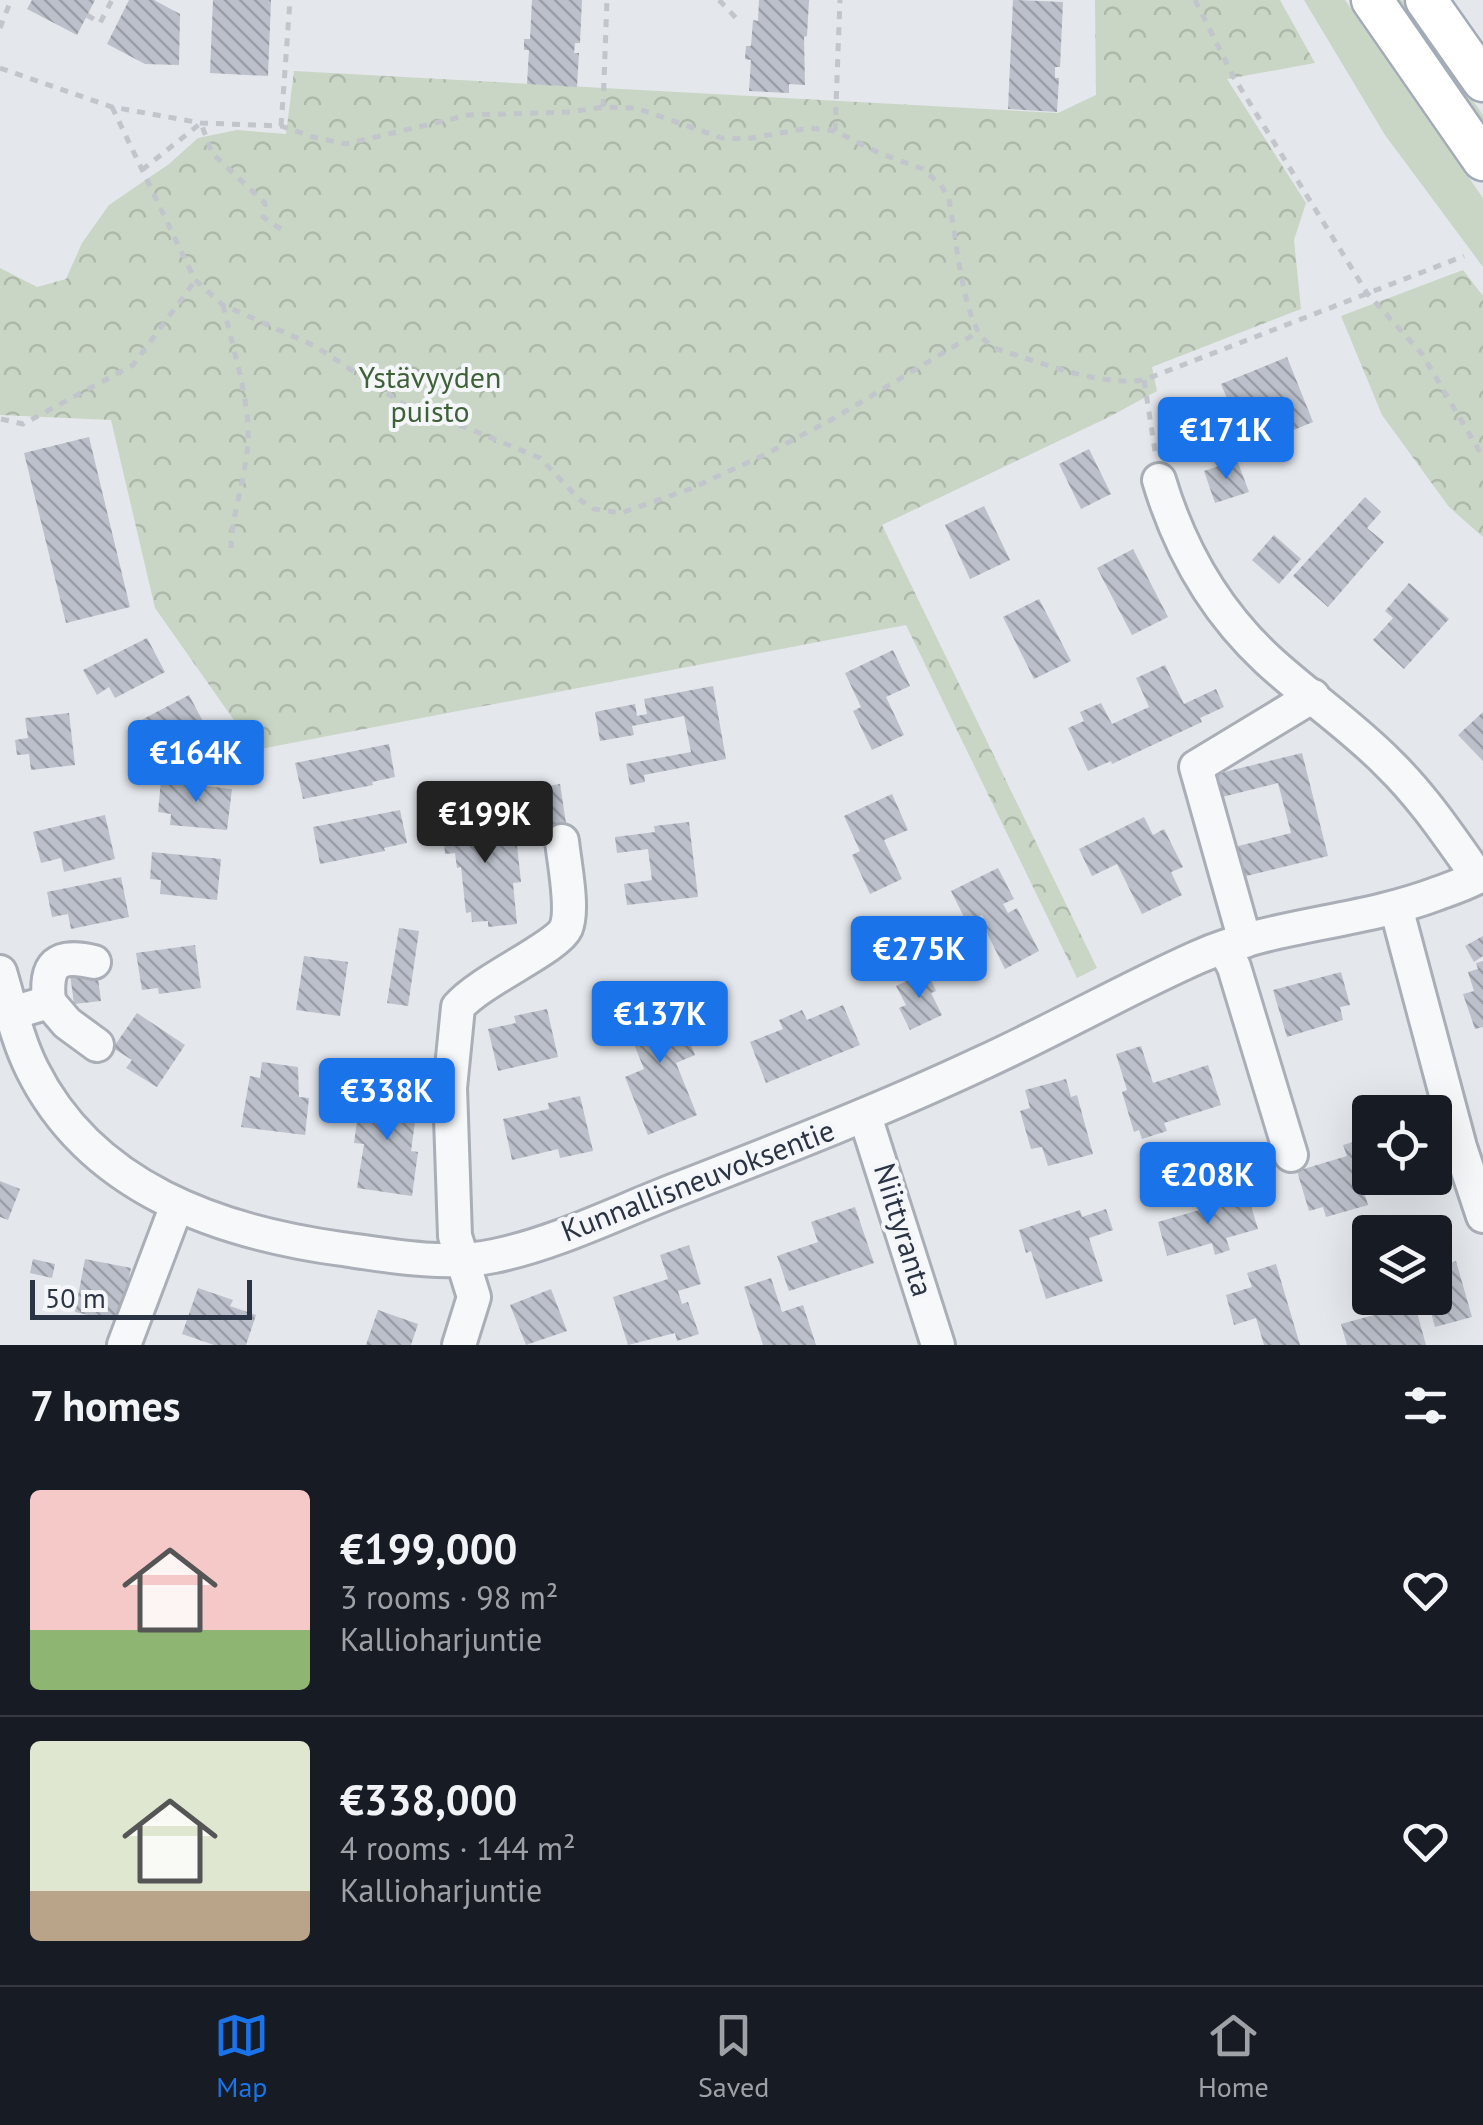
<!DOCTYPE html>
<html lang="en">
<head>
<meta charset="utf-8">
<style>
	:root { --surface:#171b24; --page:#20242c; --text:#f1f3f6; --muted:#9ea1a6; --line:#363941; --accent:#1a73e8 }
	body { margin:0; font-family:"PT Sans",sans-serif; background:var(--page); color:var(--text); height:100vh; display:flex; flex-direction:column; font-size:38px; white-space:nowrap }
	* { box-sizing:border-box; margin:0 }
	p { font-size:32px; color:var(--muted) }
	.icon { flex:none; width:55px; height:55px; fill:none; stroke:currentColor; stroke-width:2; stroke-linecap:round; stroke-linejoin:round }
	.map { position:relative; height:1345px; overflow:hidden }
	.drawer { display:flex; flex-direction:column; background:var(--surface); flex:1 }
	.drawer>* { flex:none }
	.fabs { position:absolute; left:1352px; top:1095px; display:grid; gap:20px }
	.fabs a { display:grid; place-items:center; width:100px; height:100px; border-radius:10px; background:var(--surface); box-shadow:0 10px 40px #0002; font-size:50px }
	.scale { position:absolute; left:30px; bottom:25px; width:222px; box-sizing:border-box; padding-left:10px; border:5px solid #2b3445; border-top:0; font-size:28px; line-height:35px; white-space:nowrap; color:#2b3445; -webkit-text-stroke:8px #f4f6f9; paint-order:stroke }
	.price { position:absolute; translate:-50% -85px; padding:0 22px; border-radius:10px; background:var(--accent); color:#fff; font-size:32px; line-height:65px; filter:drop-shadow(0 2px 5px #0008) }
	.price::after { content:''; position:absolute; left:50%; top:60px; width:30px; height:22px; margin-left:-15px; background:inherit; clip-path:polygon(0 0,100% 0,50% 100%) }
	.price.selected { background:#222; color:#fff }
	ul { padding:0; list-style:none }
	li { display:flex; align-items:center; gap:30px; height:250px; padding:0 30px }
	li+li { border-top:2px solid var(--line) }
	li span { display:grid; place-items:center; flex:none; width:280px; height:200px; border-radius:10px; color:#555 }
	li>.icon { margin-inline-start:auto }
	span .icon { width:120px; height:120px; fill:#fffc; stroke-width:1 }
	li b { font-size:42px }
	h2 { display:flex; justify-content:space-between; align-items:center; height:120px; padding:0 30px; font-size:42px }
	.tab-bar { display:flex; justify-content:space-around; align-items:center; height:140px; border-top:2px solid var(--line); background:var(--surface); font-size:28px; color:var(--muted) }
	.tab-bar a { display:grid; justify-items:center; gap:5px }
	.tab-bar .selected { color:var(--accent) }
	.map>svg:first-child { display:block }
	.green { fill:#c9d6c5 }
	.forest { fill:url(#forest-crowns) }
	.building { fill:url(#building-back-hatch) }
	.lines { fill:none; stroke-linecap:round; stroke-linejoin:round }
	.minor-casing { stroke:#a9aeb7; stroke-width:38 }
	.major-casing { stroke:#a3abb8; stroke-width:45 }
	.path { stroke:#c2c5cb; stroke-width:5; stroke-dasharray:8 8; stroke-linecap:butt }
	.minor { stroke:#f7f8fa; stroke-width:32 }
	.major { stroke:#fff; stroke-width:40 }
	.labels { text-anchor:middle; stroke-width:8; stroke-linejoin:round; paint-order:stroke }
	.park-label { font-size:30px; fill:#3f6138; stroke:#f4f6f9 }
	.street-label { font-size:30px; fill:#2b3445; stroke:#f4f6f9 }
</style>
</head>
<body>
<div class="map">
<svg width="1483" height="1345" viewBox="0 0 1483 1345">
	<defs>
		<pattern id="forest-crowns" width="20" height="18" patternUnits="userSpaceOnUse" patternTransform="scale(2.5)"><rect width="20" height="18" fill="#c9d6c5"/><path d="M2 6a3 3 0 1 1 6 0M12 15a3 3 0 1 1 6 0" fill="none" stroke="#adb8ab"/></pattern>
		<pattern id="building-back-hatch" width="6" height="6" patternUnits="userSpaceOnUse" patternTransform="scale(2.5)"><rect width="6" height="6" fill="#bbc0ca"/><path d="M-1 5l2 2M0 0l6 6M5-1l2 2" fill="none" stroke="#989da6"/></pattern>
	</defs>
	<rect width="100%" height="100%" fill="#e4e7ec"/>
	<g class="green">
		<path d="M 1304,0 L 1345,0 L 1483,198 L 1483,267 L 1385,135 Z"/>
		<path d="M 1390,0 L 1402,0 L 1483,115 L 1483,134 Z"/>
	</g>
	<g class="forest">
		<path d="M 1095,0 L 1280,0 L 1315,63 L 1227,79 L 1306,203 L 1294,240 L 1301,309 L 1152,367 L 1157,391 L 1109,417 L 882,525 L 1097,968 L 1077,978 L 906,625 L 255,750 L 155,608 L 111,420 L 0,415 L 0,268 L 37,287 L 66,279 L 82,243 L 109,205 L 169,164 L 198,138 L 237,130 L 286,134 L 294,71 L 1058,113 L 1096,95 Z"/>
		<path d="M 1463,270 L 1483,296 L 1483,537 L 1449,507 L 1382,415 L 1341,316 Z"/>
	</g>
	<g class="building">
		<path d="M 32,0 L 95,0 L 77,35 L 27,9 Z"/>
		<path d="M 129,0 L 154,0 L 180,14 L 179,65 L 145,64 L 107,44 Z"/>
		<path d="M 213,0 L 271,0 L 268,76 L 210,73 Z"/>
		<path d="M 532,0 L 582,0 L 580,43 L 575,43 L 574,53 L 579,53 L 577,87 L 527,84 L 529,50 L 524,50 L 524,39 L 530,39 Z"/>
		<path d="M 759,0 L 809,0 L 807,36 L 804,37 L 805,85 L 789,84 L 789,93 L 749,91 L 751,60 L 745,59 L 746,46 L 751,46 L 753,20 L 758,21 Z"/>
		<path d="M 1013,0 L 1063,2 L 1060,67 L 1055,67 L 1055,78 L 1059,78 L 1057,112 L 1008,109 Z"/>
		<path d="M 1287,357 L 1313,422 L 1248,449 L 1221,384 Z"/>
		<path d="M 89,437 L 130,607 L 66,623 L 24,453 Z"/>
		<path d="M 1089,449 L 1111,494 L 1081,509 L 1059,464 Z"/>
		<path d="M 1237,460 L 1249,492 L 1215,503 L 1204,471 Z"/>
		<path d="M 1365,497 L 1381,512 L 1367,528 L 1384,542 L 1328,607 L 1293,576 Z"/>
		<path d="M 984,506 L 1010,560 L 970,579 L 945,525 Z"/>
		<path d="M 1274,535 L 1301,559 L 1279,584 L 1252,560 Z"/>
		<path d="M 1133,549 L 1168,617 L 1132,635 L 1097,568 Z"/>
		<path d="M 1409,583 L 1449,619 L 1404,669 L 1373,640 L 1393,618 L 1385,611 Z"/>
		<path d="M 1039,599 L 1071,661 L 1034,679 L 1003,617 Z"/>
		<path d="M 147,638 L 165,672 L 115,698 L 109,687 L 97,695 L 83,670 Z"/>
		<path d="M 893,650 L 910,686 L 886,697 L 904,735 L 872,750 L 853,711 L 861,707 L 845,673 Z"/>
		<path d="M 1165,665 L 1184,704 L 1216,689 L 1224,707 L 1200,718 L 1202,722 L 1112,764 L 1111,761 L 1088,771 L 1068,728 L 1084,721 L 1080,712 L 1101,703 L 1112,724 L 1149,707 L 1136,678 Z"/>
		<path d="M 713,686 L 726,759 L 644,775 L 645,782 L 630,785 L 626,764 L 691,752 L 684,716 L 632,726 L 634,735 L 600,741 L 595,712 L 635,704 L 637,716 L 647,714 L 644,699 Z"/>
		<path d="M 189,695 L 208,731 L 157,757 L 151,747 L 141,752 L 128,727 Z"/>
		<path d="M 1483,712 L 1483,761 L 1458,735 Z"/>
		<path d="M 69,713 L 75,765 L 31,770 L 29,754 L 17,755 L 15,740 L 28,738 L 25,718 Z"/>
		<path d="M 389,744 L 395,777 L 372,782 L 373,785 L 303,799 L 295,763 Z"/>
		<path d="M 1302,753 L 1328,856 L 1234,879 L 1226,849 L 1291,833 L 1278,783 L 1214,799 L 1208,776 Z"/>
		<path d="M 161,781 L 232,789 L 227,830 L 170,825 L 171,814 L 158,812 Z"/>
		<path d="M 560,784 L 566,823 L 539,827 L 533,788 Z"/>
		<path d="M 892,794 L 908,830 L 884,840 L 902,879 L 870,894 L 852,855 L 860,851 L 844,816 Z"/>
		<path d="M 400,810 L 407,843 L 384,848 L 385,851 L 320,864 L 313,827 Z"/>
		<path d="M 504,813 L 507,838 L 514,839 L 517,845 L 521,882 L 513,883 L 517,924 L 488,927 L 488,921 L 472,922 L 471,912 L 466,913 L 461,867 L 457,868 L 455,853 L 445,854 L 442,819 Z"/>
		<path d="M 105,815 L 115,859 L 64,872 L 61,858 L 41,863 L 33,832 Z"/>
		<path d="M 1144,817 L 1153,835 L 1164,829 L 1183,867 L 1171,872 L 1182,895 L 1142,914 L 1117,864 L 1092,876 L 1079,849 Z"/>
		<path d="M 689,822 L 698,897 L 627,905 L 624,884 L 652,880 L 648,849 L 617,853 L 615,837 L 655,832 L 654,826 Z"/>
		<path d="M 152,852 L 221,859 L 217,900 L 160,894 L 161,880 L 150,879 Z"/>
		<path d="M 998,868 L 1014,899 L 1003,904 L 1008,913 L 1017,908 L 1039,951 L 1005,969 L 983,925 L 986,924 L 982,915 L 967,923 L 951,891 Z"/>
		<path d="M 121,877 L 129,917 L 71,929 L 68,914 L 52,917 L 47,892 Z"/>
		<path d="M 903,919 L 913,941 L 881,956 L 871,935 Z"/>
		<path d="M 399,928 L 419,931 L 408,1006 L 387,1003 Z"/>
		<path d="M 1483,936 L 1483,956 L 1474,962 L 1465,946 Z"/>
		<path d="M 195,945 L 201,988 L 159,994 L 158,988 L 142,990 L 136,953 Z"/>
		<path d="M 304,956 L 348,962 L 340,1016 L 296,1010 Z"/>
		<path d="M 1483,961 L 1483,1027 L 1475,1029 L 1463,994 L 1474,991 L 1468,972 L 1478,969 L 1476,963 Z"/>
		<path d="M 97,971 L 101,1001 L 74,1004 L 70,974 Z"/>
		<path d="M 927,971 L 936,991 L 931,993 L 942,1015 L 910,1030 L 899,1008 L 906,1005 L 896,986 Z"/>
		<path d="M 1341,972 L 1350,1005 L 1340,1007 L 1343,1020 L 1287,1037 L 1273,990 Z"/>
		<path d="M 672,998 L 695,1055 L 676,1063 L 697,1115 L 648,1135 L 625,1077 L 644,1069 L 623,1017 Z"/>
		<path d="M 843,1005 L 860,1045 L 766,1083 L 750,1042 L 783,1029 L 779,1020 L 802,1010 L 807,1020 Z"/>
		<path d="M 547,1009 L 558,1057 L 498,1071 L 488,1029 L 516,1023 L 514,1016 Z"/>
		<path d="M 137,1013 L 185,1045 L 157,1087 L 126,1068 L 132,1060 L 113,1048 Z"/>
		<path d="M 1141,1046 L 1153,1083 L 1208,1065 L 1221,1105 L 1164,1123 L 1167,1131 L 1142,1139 L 1139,1130 L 1134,1132 L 1122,1092 L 1127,1090 L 1116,1054 Z"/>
		<path d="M 262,1062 L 298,1067 L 299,1097 L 309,1098 L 305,1135 L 241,1127 L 250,1076 L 260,1078 Z"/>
		<path d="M 1066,1079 L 1071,1097 L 1077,1095 L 1093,1154 L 1048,1166 L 1042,1147 L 1031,1149 L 1020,1111 L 1030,1108 L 1025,1090 Z"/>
		<path d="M 361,1092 L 418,1100 L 411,1151 L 418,1152 L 412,1196 L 357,1188 L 364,1144 L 354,1143 Z"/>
		<path d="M 580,1096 L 593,1151 L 560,1158 L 558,1149 L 512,1160 L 503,1119 L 549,1109 L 548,1103 Z"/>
		<path d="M 1370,1137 L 1370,1178 L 1398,1178 L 1400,1184 L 1365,1195 L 1368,1205 L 1326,1217 L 1323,1207 L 1309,1211 L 1297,1171 L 1347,1156 L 1343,1145 Z"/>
		<path d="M 0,1181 L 20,1189 L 8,1220 L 0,1217 Z"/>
		<path d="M 1248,1196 L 1258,1229 L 1226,1238 L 1230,1250 L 1215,1255 L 1212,1243 L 1167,1256 L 1158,1222 Z"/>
		<path d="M 855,1207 L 874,1263 L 789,1291 L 777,1256 L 818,1242 L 811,1222 Z"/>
		<path d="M 1106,1209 L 1113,1230 L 1089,1238 L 1103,1281 L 1046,1299 L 1031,1251 L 1026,1253 L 1019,1230 L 1080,1210 L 1082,1217 Z"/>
		<path d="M 689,1245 L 701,1284 L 678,1291 L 682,1304 L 688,1302 L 699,1334 L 677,1341 L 675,1333 L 628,1345 L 613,1297 L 668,1279 L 660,1255 Z"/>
		<path d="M 33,1259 L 55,1264 L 52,1278 L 30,1273 Z"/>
		<path d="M 85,1259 L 131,1268 L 120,1322 L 75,1312 Z"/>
		<path d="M 1456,1261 L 1472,1317 L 1435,1327 L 1427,1298 L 1435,1298 L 1435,1267 Z"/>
		<path d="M 1276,1264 L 1300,1345 L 1264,1345 L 1256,1318 L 1234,1325 L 1226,1295 L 1252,1287 L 1247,1273 Z"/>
		<path d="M 771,1278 L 782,1312 L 803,1305 L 816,1345 L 763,1345 L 744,1287 Z"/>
		<path d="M 198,1288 L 233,1300 L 230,1306 L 256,1315 L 246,1345 L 214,1345 L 182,1334 Z"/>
		<path d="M 551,1289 L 567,1331 L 526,1345 L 510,1305 Z"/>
		<path d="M 1395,1298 L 1413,1298 L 1426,1345 L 1347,1345 L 1341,1324 L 1374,1315 L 1371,1304 Z"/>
		<path d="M 378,1310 L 418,1324 L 411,1345 L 366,1345 Z"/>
	</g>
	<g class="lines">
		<g class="minor-casing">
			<g id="minor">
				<path d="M 1159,480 C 1180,550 1214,610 1268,660 C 1307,696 1352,726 1389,764 C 1424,798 1450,838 1478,877"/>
				<path d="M 1396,907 L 1460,1147 L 1483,1216"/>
				<path d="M 1245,941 L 1196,767 L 1313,696"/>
				<path d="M 1224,948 L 1234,967 L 1291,1155"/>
				<path d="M 0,972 C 10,1005 17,1039 32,1069 C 91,1188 218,1232 342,1249 C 390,1256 446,1266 494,1256 C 557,1243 618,1212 678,1189 C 781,1149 884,1109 984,1062 C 1056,1029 1126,989 1198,957 C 1273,924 1359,923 1436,894 C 1452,888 1469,883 1483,874"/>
				<path d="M 49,1002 L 67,1023 L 97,1045"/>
				<path d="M 12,1013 L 49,1002 C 45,964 56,953 94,962"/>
				<path d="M 865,1116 L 938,1345"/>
				<path d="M 124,1345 L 177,1205"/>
				<path d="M 459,1345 L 474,1297 L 455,1236 L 450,1088 L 458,1007 C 481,980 557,948 566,928 C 574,909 564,862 562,841"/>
			</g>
		</g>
		<g class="major-casing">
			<g id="major">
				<path d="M 1372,0 L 1483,160"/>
				<path d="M 1426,0 L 1483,81"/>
			</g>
		</g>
		<g class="path">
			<path d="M 719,0 L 737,19"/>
			<path d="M 1195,0 L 1233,76 L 1367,293 L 1422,354 L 1483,457"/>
			<path d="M 87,15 L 100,23 L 112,0"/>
			<path d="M 0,28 L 11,0"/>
			<path d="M 0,68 L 112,107 L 201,123 L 281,126 L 313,137 L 346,144 L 469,115 L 570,112 L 603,107 L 636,108 L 722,138 L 746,139 L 809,128 L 835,131 L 879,153 L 923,169 L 941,185 L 949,199 C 955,233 962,305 979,333 C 983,340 990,345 997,349 C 1044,363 1095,386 1144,380 L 1464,256"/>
			<path d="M 112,107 L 195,280 L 223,305 L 315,346 L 417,413 L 465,427 L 540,458 L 579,499 L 594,509 L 621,513 L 690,489 L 764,455 L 831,420 L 978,332"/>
			<path d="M 603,107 L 607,0"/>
			<path d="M 281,126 L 290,0"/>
			<path d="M 835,131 L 840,0"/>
			<path d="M 142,170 L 201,123 L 212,153 L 265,203 L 263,217 L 287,233"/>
			<path d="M 223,305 C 231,341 250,402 248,438 C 247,476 232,511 231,548"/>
			<path d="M 1144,380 L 1155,451"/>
			<path d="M 1,419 L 23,424 L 133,365 L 195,281"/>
		</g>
		<use href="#minor" class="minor"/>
		<use href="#major" class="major"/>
	</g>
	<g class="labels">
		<g class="park-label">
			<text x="430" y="388">Ystävyyden<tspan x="430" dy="34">puisto</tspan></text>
		</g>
		<g class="street-label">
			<text transform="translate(698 1181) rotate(-21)" y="10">Kunnallisneuvoksentie</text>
			<text transform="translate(903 1230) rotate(73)" y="10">Niittyranta</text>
		</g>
	</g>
</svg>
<div class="fabs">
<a><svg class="icon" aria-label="locate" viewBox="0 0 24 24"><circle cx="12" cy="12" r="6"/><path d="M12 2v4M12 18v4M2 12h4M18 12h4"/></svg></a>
<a><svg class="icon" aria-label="layers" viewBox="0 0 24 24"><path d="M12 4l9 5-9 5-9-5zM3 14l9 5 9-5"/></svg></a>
</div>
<div class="scale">50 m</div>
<b class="price" style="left:1226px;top:482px">€171K</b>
<b class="price" style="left:196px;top:805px">€164K</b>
<b class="price selected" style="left:485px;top:866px">€199K</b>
<b class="price" style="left:919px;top:1001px">€275K</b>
<b class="price" style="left:660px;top:1066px">€137K</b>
<b class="price" style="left:387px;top:1143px">€338K</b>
<b class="price" style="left:1208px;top:1227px">€208K</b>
</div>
<section class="drawer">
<h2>7 homes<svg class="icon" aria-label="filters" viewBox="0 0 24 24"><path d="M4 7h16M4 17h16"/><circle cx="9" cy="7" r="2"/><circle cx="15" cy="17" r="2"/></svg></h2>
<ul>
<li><span style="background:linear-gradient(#f6c9c9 70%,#8fb573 0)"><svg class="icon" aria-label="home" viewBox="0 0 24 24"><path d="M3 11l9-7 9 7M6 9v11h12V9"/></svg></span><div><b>€199,000</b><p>3 rooms · 98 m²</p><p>Kallioharjuntie</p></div><svg class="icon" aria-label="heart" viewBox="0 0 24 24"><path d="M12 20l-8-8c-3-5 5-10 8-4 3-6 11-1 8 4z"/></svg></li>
<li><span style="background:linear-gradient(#dfe7d0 75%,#b9a48a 0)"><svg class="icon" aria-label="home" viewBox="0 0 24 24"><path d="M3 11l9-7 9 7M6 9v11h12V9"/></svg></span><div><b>€338,000</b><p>4 rooms · 144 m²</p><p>Kallioharjuntie</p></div><svg class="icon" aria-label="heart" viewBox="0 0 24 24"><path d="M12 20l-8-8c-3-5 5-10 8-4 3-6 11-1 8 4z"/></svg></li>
</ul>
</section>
<nav class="tab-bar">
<a class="selected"><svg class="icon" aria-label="map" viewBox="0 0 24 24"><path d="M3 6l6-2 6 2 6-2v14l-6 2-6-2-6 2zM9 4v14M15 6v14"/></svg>Map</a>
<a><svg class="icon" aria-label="saved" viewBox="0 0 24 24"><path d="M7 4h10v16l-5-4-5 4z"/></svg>Saved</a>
<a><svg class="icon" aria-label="home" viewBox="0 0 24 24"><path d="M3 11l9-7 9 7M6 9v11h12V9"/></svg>Home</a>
</nav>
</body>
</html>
